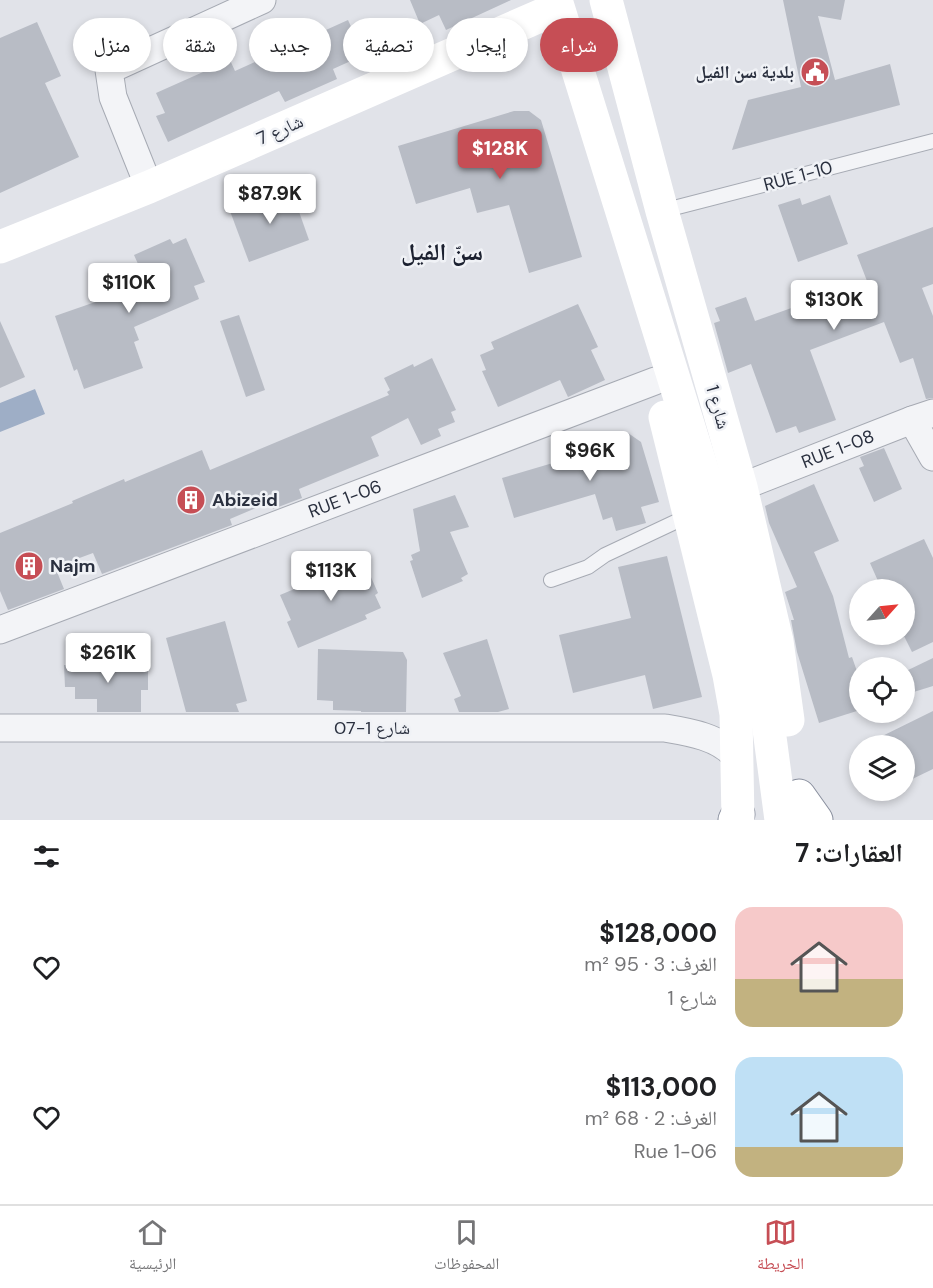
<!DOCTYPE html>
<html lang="ar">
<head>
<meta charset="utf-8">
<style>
	:root { --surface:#fff; --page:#f6f6f6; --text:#202124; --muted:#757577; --line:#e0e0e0; --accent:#c64e55 }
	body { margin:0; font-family:"DM Sans","Noto Naskh Arabic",sans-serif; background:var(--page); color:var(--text); direction:rtl; height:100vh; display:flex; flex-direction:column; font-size:22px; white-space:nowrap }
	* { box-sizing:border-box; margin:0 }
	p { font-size:20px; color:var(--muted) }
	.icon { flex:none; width:33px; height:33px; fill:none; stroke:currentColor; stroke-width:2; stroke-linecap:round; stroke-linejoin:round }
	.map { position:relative; height:820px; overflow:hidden; direction:ltr }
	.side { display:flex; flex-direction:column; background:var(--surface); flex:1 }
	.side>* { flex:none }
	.hud { position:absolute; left:18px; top:18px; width:600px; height:54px; direction:rtl; display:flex; gap:12px }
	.needle { width:39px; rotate:63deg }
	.buttons { position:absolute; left:849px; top:579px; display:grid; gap:12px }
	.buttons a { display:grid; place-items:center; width:66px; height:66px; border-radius:50%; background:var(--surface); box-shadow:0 3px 9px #0003; font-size:30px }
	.price { position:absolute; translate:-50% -51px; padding:0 14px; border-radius:6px; background:#fff; color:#222; font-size:20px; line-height:39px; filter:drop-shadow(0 2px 3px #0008) }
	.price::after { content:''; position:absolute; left:50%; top:36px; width:18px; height:14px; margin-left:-9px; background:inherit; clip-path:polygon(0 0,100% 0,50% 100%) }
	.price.active { background:var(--accent); color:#fff }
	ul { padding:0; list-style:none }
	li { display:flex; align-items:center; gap:18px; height:150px; padding:0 30px }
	li span { display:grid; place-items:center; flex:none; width:168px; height:120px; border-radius:18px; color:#555 }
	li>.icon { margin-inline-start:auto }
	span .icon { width:72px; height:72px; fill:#fffc; stroke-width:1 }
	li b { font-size:26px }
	h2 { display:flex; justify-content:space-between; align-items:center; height:72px; padding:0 30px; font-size:26px }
	.tag { padding:0 21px; border-radius:27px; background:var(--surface); box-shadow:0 3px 9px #0003; font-size:21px; line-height:54px }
	.tag.active { background:var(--accent); color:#fff }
	.dock { display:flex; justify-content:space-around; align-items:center; height:84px; border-top:2px solid var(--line); background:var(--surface); font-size:16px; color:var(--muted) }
	.dock a { display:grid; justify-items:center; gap:3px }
	.dock .active { color:var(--accent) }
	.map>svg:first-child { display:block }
	.water { fill:#9eaec6 }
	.building { fill:#b8bcc5 }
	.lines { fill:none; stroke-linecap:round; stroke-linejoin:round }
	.lane-casing { stroke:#a6aab3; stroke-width:16 }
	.street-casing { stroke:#a6aab3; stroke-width:29 }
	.highway-casing { stroke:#898f9e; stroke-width:35 }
	.lane { stroke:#f3f4f7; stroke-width:14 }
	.street { stroke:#f3f4f7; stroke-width:27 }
	.secondary { stroke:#fff; stroke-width:33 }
	.highway { stroke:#fff; stroke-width:33 }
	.labels { text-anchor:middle; stroke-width:5; stroke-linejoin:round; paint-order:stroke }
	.poi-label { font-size:18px; font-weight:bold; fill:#2a303f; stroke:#f0f2f6; text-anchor:start }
	.street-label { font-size:18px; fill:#2a303f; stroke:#f0f2f6 }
	.district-label { font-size:24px; font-weight:bold; fill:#1c2130; stroke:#f0f2f6 }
</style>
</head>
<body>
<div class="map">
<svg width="933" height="820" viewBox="0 0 933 820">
	<rect width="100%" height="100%" fill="#e1e3e9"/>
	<path class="water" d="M 35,389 L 45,414 L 0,432 L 0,403 Z"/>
	<g class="building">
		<path d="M 410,0 L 511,0 L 446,30 L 439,15 L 420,24 Z"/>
		<path d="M 783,0 L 845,0 L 841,20 L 818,16 L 835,80 L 890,64 L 900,105 L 732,150 L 748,100 L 801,87 Z"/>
		<path d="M 348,20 L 364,55 L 333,69 L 337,79 L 285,102 L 279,91 L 168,142 L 156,116 L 165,113 L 156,93 L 230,60 L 235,71 Z"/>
		<path d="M 37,22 L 61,76 L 45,83 L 79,157 L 0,193 L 0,38 Z"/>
		<path d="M 514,111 L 529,111 L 541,120 L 582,257 L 529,273 L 509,205 L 477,213 L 470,188 L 416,204 L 398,146 Z"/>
		<path d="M 291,189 L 309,240 L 249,262 L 230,211 Z"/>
		<path d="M 830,195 L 848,244 L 798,262 L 778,205 L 800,198 L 802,205 Z"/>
		<path d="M 933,227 L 933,284 L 922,288 L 933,316 L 933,398 L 926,399 L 913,358 L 900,363 L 884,322 L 810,350 L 836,420 L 799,433 L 796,426 L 776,433 L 751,364 L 728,373 L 714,323 L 720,321 L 715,308 L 746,297 L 755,321 L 867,281 L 857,255 Z"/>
		<path d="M 186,238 L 205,282 L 194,286 L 199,299 L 134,327 L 139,340 L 134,342 L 143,368 L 84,389 L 77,369 L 74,371 L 55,316 L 147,284 L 134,255 L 170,239 L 173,244 Z"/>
		<path d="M 578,304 L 598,347 L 591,350 L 605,380 L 568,397 L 560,380 L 498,407 L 482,371 L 486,370 L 480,355 L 494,349 L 491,342 Z"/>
		<path d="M 239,315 L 265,390 L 246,397 L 220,321 Z"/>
		<path d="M 0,321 L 25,377 L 0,388 Z"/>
		<path d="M 432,358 L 456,410 L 451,412 L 455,422 L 438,429 L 441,436 L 421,445 L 408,418 L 371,437 L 379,456 L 299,489 L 302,498 L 273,509 L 270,502 L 230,519 L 232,525 L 102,574 L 93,553 L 55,567 L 64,589 L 8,610 L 0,591 L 0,533 L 73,503 L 72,501 L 124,479 L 125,482 L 202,450 L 210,470 L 389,395 L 387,392 L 390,390 L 384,378 L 413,364 L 414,367 Z"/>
		<path d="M 628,433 L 641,442 L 659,502 L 641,507 L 646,523 L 616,531 L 612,517 L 603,520 L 595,494 L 514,518 L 502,478 L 590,452 L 588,444 Z"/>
		<path d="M 884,448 L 902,489 L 874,502 L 859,468 L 864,466 L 860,457 Z"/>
		<path d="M 814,484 L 839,541 L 814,552 L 833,596 L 849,658 L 852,657 L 860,680 L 860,710 L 819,723 L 797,652 L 791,620 L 794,620 L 785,592 L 797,587 L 769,523 L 765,506 Z"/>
		<path d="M 455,495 L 469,527 L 450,532 L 468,574 L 461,578 L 463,581 L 422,598 L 410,561 L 413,560 L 411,555 L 420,551 L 413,509 Z"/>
		<path d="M 924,539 L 933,558 L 933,642 L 912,652 L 904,636 L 904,590 L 882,590 L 870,563 Z"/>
		<path d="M 667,556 L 702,697 L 653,709 L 645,675 L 573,693 L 559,635 L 631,618 L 618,567 Z"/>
		<path d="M 363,559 L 378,593 L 375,595 L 381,608 L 365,615 L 367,619 L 298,648 L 287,622 L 291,620 L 280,595 L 316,580 L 313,574 L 342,561 L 345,567 Z"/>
		<path d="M 225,621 L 247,701 L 236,704 L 239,712 L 186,712 L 166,638 Z"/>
		<path d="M 487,639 L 509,709 L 498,712 L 459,712 L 454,699 L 461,696 L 443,653 Z"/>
		<path d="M 318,649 L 403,652 L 407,660 L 406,712 L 361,712 L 361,711 L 333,710 L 333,701 L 317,700 Z"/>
		<path d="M 86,655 L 110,656 L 110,661 L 124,662 L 124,668 L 148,668 L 148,690 L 141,690 L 141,712 L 97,712 L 97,699 L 75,699 L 75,687 L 65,687 L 64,665 L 86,665 Z"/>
		<path d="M 933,658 L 933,686 L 904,695 L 904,672 Z"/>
		<path d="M 933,711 L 933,769 L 904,783 L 904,746 L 862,746 Z"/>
	</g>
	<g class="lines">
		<g class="lane-casing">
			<g id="lane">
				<path d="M 662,211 L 933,141"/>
				<path d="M 551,580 L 588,567 L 605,555 L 690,515"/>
			</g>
		</g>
		<g class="street-casing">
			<g id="street">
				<path d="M 149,187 L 113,97 L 109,70 L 262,0"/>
				<path d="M 912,420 L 933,457"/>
				<path id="s1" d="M 741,487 L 912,420 L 933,413"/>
				<path id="s2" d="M 0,630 L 655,381"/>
				<path d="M 0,728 L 665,728 C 689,732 720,737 736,757"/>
			</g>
		</g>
		<g class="highway-casing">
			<g id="highway">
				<path d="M 799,796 L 816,820"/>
				<path d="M 735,820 L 738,814"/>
			</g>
		</g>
		<use href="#lane" class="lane"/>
		<use href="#street" class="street"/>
		<g class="secondary">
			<path d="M 556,0 L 721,530 L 766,707 L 781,820"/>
			<path d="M 606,0 L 662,211 L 741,487 L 777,641 L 788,720"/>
			<path d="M 0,247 L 149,187 L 558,8"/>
			<path d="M 665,417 L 729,675 L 736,714 L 738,820"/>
		</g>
		<use href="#highway" class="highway"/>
	</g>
	<defs>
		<g id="civic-disc" transform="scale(1.5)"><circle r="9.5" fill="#c64e55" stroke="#f0f2f6"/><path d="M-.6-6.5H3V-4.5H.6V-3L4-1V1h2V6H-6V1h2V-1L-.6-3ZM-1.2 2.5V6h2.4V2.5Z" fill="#fff"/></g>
		<g id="building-disc" transform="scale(1.5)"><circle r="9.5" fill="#c64e55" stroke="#f0f2f6"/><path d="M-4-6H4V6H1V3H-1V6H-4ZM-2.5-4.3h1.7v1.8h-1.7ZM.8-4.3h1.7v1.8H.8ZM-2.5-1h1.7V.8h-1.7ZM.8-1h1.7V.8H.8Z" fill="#fff"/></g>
	</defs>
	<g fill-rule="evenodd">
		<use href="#civic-disc" x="815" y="72"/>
		<use href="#building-disc" x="191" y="500"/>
		<use href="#building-disc" x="29" y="566"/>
	</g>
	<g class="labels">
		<g class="poi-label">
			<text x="794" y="78" text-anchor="end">بلدية سن الفيل</text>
			<text x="212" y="506">Abizeid</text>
			<text x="50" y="572">Najm</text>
		</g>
		<g class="street-label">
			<text transform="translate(280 130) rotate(-24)" y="6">شارع 7</text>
			<text transform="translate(798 176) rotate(-15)" y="6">RUE 1-10</text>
			<text transform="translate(718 407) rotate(74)" y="6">شارع 1</text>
			<text dy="6" stroke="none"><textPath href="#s1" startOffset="104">RUE 1-08</textPath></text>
			<text dy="6" stroke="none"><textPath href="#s2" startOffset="369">RUE 1-06</textPath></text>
			<text x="372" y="734">شارع 1-07</text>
		</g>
		<g class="district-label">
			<text x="442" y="260">سنّ الفيل</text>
		</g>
	</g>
</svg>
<div class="buttons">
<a><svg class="needle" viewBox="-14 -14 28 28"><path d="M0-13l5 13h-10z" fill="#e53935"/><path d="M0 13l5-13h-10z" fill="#757577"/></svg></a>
<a><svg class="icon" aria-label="locate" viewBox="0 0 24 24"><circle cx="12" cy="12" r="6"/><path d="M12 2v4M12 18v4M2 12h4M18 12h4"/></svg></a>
<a><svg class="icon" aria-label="layers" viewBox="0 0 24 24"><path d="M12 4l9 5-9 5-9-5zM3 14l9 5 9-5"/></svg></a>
</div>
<b class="price active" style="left:500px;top:180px">$128K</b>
<b class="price" style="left:270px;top:225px">$87.9K</b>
<b class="price" style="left:129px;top:314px">$110K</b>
<b class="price" style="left:834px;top:331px">$130K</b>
<b class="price" style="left:590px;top:482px">$96K</b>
<b class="price" style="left:331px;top:602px">$113K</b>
<b class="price" style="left:108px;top:684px">$261K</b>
<div class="hud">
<a class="tag active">شراء</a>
<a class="tag">إيجار</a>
<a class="tag">تصفية</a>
<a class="tag">جديد</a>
<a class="tag">شقة</a>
<a class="tag">منزل</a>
</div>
</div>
<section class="side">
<h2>العقارات: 7<svg class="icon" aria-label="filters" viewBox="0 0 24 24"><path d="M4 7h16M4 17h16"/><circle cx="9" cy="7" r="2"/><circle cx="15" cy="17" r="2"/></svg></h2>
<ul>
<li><span style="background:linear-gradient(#f6c9c9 60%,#c2b280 0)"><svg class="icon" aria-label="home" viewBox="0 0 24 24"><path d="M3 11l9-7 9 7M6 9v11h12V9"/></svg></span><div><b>$128,000</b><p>الغرف: 3 · 95 m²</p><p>شارع 1</p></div><svg class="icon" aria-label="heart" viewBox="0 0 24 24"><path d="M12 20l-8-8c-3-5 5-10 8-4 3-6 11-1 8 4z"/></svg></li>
<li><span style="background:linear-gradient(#bfe0f5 75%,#c2b280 0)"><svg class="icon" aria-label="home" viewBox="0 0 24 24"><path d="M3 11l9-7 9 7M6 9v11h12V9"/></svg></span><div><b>$113,000</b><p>الغرف: 2 · 68 m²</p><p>Rue 1-06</p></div><svg class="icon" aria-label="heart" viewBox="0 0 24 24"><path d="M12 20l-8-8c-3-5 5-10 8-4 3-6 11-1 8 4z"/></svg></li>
</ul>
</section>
<nav class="dock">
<a class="active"><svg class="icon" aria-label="map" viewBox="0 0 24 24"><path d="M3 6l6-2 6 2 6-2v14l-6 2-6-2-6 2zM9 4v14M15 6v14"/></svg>الخريطة</a>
<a><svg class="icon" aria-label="saved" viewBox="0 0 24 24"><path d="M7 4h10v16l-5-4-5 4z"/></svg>المحفوظات</a>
<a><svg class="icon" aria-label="home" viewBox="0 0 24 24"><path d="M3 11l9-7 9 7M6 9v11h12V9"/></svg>الرئيسية</a>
</nav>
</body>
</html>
